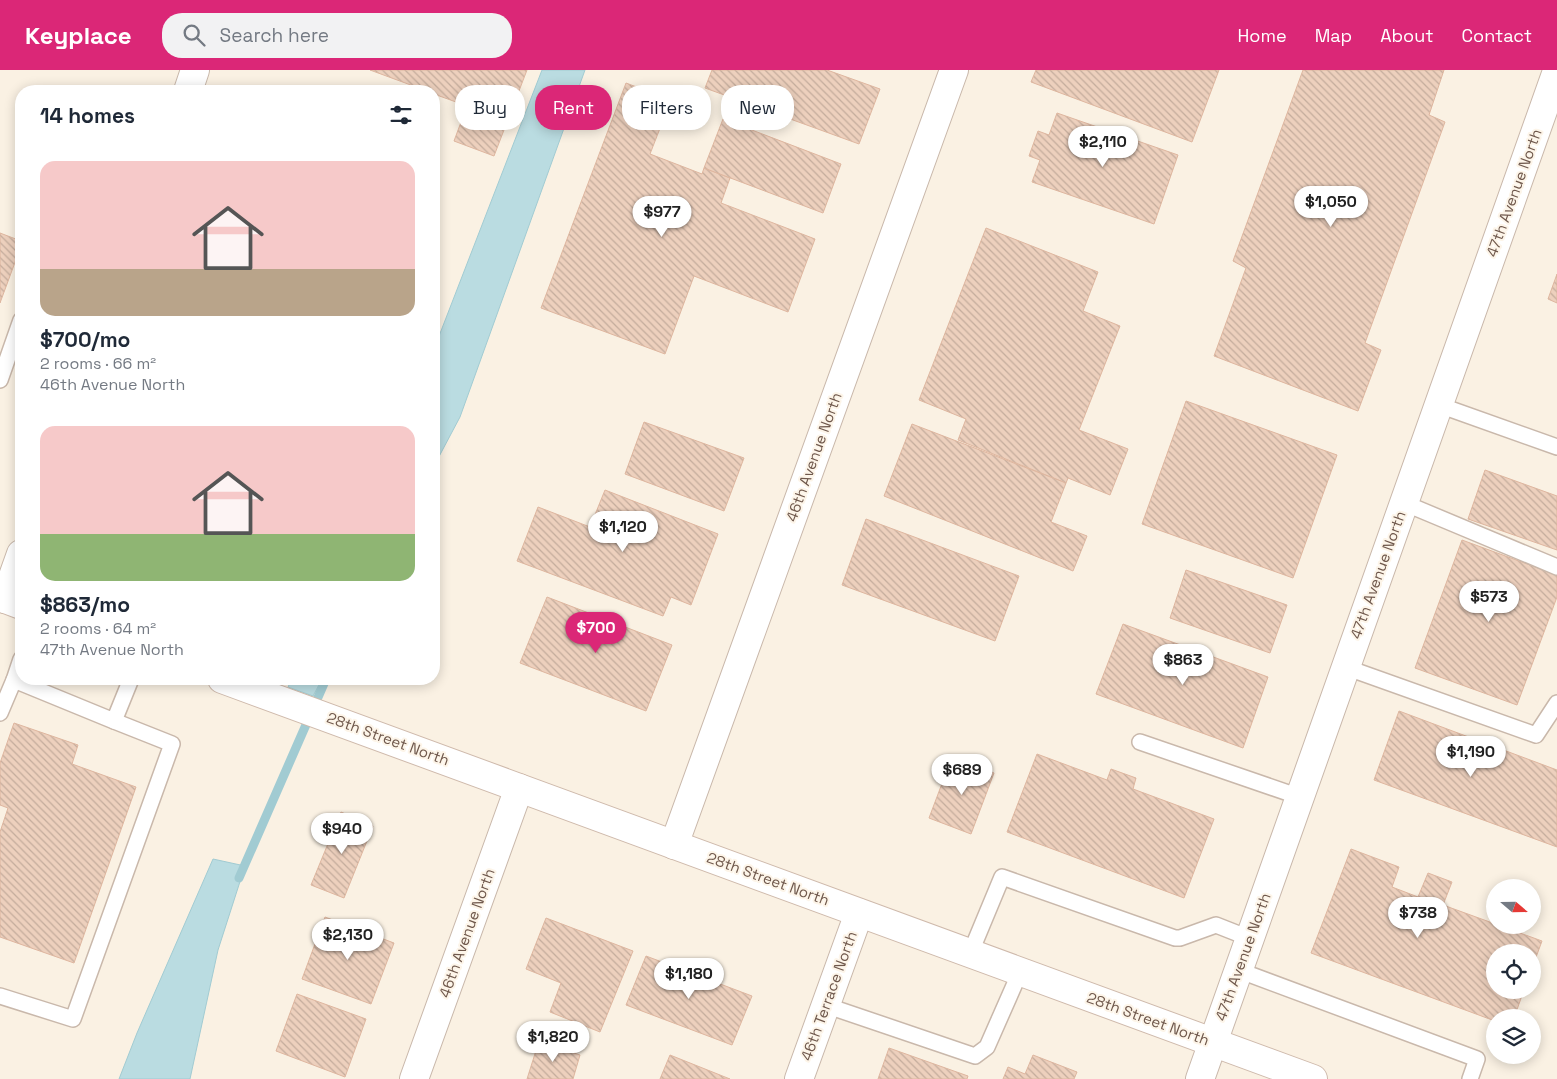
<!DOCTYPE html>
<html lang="en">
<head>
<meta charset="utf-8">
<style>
	:root { --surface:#fff; --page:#f2f2f3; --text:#1f2937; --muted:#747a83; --accent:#db2777 }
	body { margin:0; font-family:"Space Grotesk",sans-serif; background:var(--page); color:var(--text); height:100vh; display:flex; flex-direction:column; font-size:19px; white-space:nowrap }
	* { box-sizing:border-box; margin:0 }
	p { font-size:16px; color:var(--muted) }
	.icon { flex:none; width:28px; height:28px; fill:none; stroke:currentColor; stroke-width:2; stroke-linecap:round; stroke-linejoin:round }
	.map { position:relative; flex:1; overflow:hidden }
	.drawer { position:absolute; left:15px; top:15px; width:425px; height:600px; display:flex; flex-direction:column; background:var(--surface); border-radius:20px; box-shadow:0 2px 12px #0003 }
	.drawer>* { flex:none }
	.hud { position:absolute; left:455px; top:15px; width:475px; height:45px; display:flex; gap:10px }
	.needle { width:32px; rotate:110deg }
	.controls { position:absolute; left:1486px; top:809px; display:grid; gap:10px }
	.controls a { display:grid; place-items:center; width:55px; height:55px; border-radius:50%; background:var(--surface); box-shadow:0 2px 12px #0003; font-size:25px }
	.price { position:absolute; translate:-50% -42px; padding:0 11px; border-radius:18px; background:#fff; color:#222; font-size:16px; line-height:32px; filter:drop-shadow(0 1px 2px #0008) }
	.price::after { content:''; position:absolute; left:50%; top:30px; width:15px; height:11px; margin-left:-8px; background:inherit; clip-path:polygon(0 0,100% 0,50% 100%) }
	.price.active { background:var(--accent); color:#fff }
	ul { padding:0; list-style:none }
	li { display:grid; align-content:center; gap:10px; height:265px; padding:0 25px }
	li span { display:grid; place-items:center; height:155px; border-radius:15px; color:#555 }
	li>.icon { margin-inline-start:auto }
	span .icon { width:90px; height:90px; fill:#fffc; stroke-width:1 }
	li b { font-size:21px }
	h2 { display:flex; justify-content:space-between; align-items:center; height:60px; padding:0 25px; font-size:21px }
	.pill { padding:0 18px; border-radius:20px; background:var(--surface); box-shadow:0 2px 12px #0003; font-size:18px; line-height:45px }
	.pill.active { background:var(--accent); color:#fff }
	header { display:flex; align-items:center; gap:30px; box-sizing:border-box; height:70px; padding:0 25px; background:var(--accent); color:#fff }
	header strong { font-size:24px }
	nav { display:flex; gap:28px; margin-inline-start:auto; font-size:18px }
	.search { width:350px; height:45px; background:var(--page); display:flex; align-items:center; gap:12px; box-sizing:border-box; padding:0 18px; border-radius:20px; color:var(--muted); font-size:19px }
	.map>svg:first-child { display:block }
	.water { fill:#badce1; stroke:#a1cbd2 }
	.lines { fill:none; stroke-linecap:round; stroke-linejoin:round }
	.stream { stroke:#a1cbd2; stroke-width:9 }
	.building { fill:url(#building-back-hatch); stroke:#deb69f }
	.lane-casing { stroke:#c9b8ab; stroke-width:18 }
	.street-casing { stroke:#c9b8ab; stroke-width:30 }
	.secondary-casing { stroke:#cfbaac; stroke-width:30 }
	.lane { stroke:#fff; stroke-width:15 }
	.street { stroke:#fff; stroke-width:28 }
	.secondary { stroke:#fff; stroke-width:28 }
	.labels { text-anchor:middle; stroke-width:4; stroke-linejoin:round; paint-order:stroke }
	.street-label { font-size:15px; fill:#6f584c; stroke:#fdf5e9 }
</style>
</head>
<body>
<header>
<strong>Keyplace</strong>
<div class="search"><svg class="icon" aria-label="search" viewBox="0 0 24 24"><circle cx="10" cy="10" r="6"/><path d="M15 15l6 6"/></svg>Search here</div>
<nav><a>Home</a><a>Map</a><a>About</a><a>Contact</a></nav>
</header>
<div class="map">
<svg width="1557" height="1009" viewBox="0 0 1557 1009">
	<defs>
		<pattern id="building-back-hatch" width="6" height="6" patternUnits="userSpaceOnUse" patternTransform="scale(1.25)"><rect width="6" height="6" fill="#edd0bd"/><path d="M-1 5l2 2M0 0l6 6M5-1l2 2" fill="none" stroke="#c4ac9c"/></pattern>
	</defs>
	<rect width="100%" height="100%" fill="#faf1e3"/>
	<g class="water">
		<path d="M 542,0 L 585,0 L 460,347 L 434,396 L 434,279 Z"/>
		<path d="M 292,609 L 322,609 L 313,626 L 288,617 Z"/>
		<path d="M 213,789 L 245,796 L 218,880 L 190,1009 L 119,1009 L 137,963 Z"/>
	</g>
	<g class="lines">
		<path class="stream" d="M 239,808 L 326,609"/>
	</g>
	<g class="building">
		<path d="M 370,0 L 527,0 L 494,86 L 454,71 L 467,36 L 434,24 L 434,21 L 427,21 Z"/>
		<path d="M 712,0 L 827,0 L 880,19 L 859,74 L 705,18 Z"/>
		<path d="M 1036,0 L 1219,0 L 1192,72 L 1031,12 Z"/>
		<path d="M 1303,0 L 1444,0 L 1429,45 L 1445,52 L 1365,273 L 1381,280 L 1358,341 L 1214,286 L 1246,198 L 1233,191 Z"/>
		<path d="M 626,13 L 671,30 L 650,84 L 702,104 L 704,98 L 730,108 L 721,133 L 815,169 L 788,242 L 694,206 L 665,284 L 541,238 Z"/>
		<path d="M 1057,43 L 1178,85 L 1154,154 L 1032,112 L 1040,90 L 1029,86 L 1038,61 L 1049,65 Z"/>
		<path d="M 723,49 L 841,94 L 823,143 L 704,98 Z"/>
		<path d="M 986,158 L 1098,202 L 1083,241 L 1120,256 L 1079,360 L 1128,379 L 1110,425 L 1068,408 L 1066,413 L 958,370 L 966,349 L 919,330 Z"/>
		<path d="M 0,163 L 21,171 L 21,176 L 0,233 Z"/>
		<path d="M 1557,204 L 1557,233 L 1548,229 Z"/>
		<path d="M 1186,331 L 1337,385 L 1293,508 L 1142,454 Z"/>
		<path d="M 644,352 L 744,388 L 724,441 L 625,404 Z"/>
		<path d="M 912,354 L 1066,413 L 1051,452 L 1087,466 L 1073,501 L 884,426 Z"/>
		<path d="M 1485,400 L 1557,426 L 1557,480 L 1468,449 Z"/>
		<path d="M 605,420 L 718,464 L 691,535 L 671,527 L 663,546 L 517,491 L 538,437 L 590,457 Z"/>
		<path d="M 866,449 L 1019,506 L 995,571 L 842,515 Z"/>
		<path d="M 1462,470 L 1557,505 L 1557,527 L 1517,635 L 1415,598 Z"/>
		<path d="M 1186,500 L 1287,535 L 1270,583 L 1170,548 Z"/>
		<path d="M 547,527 L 672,575 L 646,641 L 520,593 Z"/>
		<path d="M 1123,554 L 1268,607 L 1243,678 L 1096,624 Z"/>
		<path d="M 1399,641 L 1557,700 L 1557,777 L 1374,710 Z"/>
		<path d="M 14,653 L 78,675 L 72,694 L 136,717 L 74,893 L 0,867 L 0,762 L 8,738 L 0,735 L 0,693 Z"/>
		<path d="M 1037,684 L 1107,710 L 1111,699 L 1136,708 L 1133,719 L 1214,749 L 1184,828 L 1007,762 Z"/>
		<path d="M 952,687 L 994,703 L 971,764 L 929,748 Z"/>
		<path d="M 341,742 L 373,756 L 344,828 L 311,815 Z"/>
		<path d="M 1351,779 L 1399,797 L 1392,817 L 1418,827 L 1428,803 L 1452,812 L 1443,835 L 1542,871 L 1532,898 L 1532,882 L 1495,882 L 1495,920 L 1524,920 L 1514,948 L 1495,948 L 1495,951 L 1311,883 Z"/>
		<path d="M 325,847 L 394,873 L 371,934 L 302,909 Z"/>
		<path d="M 546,848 L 633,881 L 600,962 L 550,942 L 561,913 L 526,899 Z"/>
		<path d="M 646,886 L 752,926 L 732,975 L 626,935 Z"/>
		<path d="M 297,924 L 366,949 L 345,1007 L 276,981 Z"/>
		<path d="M 539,971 L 580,985 L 573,1009 L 527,1009 Z"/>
		<path d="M 889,978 L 968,1006 L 967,1009 L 878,1009 Z"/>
		<path d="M 670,985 L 730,1009 L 660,1009 Z"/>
		<path d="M 1033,985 L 1077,1002 L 1074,1009 L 1003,1009 L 1008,997 L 1025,1004 Z"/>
	</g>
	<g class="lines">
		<g class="lane-casing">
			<g id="lane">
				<path d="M 0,310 L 21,250"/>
				<path d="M 1439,335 L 1557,377"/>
				<path d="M 1404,433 L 1557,497"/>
				<path d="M 21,589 L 14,610 L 114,651 L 131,609"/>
				<path d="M 1345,597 L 1536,665 L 1557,633"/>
				<path d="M 0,643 L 14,610"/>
				<path d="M 1140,672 L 1300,727"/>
				<path d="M 970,884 L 1002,807 L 1175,868 L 1180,868 L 1216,855 L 1249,868"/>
				<path d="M 1238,900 L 1477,989 L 1470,1009"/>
				<path d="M 0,926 L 73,949 L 172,674 L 114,651"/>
				<path d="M 825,935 L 975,986 L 987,977 L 1020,902"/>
			</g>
		</g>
		<g class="street-casing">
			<g id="street">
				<path d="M 188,21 L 195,0"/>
				<path d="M 5,529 L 21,484"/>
				<path d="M 674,775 L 954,0"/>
				<path d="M 414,1009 L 519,718"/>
				<path d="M 799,1009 L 859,843"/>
				<path d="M 1200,1009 L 1557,1"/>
			</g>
		</g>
		<g class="secondary-casing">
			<g id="secondary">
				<path d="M 0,527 L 21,535"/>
				<path d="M 222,609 L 1313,1009"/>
			</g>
		</g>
		<use href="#lane" class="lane"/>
		<use href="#street" class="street"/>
		<use href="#secondary" class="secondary"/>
	</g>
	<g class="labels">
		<g class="street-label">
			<text transform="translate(1514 123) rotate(-70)" y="5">47th Avenue North</text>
			<text transform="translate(814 387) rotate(-70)" y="5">46th Avenue North</text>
			<text transform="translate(1378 505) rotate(-70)" y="5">47th Avenue North</text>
			<text transform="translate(388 669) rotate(20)" y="5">28th Street North</text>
			<text transform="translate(768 809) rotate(20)" y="5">28th Street North</text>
			<text transform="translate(467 863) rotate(-70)" y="5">46th Avenue North</text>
			<text transform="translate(1243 887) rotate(-70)" y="5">47th Avenue North</text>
			<text transform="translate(829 926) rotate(-70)" y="5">46th Terrace North</text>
			<text transform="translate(1148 949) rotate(20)" y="5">28th Street North</text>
		</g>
	</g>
</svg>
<div class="controls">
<a><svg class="needle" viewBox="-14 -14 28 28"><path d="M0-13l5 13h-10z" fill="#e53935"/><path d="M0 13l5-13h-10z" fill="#747a83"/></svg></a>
<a><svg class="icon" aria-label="locate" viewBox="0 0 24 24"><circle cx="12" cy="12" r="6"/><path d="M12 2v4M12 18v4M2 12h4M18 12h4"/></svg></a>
<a><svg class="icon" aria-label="layers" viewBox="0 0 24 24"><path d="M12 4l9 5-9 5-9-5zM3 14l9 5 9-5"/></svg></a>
</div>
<b class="price" style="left:1103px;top:98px">$2,110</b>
<b class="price" style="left:1331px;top:158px">$1,050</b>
<b class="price" style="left:662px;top:168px">$977</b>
<b class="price" style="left:623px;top:483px">$1,120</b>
<b class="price" style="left:1489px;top:553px">$573</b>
<b class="price active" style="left:596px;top:584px">$700</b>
<b class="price" style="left:1183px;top:616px">$863</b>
<b class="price" style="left:1471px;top:708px">$1,190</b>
<b class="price" style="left:962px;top:726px">$689</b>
<b class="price" style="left:342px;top:785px">$940</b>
<b class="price" style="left:1418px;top:869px">$738</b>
<b class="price" style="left:348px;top:891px">$2,130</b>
<b class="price" style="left:689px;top:930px">$1,180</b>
<b class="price" style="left:553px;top:993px">$1,820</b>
<div class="hud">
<a class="pill">Buy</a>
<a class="pill active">Rent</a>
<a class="pill">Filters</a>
<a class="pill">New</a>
</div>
<section class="drawer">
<h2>14 homes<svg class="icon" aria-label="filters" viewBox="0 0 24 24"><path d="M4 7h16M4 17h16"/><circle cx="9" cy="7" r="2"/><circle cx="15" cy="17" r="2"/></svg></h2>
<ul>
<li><span style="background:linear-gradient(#f6c9c9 70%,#b9a48a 0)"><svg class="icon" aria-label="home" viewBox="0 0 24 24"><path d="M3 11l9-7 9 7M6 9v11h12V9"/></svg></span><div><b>$700/mo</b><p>2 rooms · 66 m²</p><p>46th Avenue North</p></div></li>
<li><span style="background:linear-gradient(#f6c9c9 70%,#8fb573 0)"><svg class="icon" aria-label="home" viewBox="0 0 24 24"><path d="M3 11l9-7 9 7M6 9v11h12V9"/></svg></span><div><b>$863/mo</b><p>2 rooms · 64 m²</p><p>47th Avenue North</p></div></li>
</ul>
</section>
</div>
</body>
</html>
